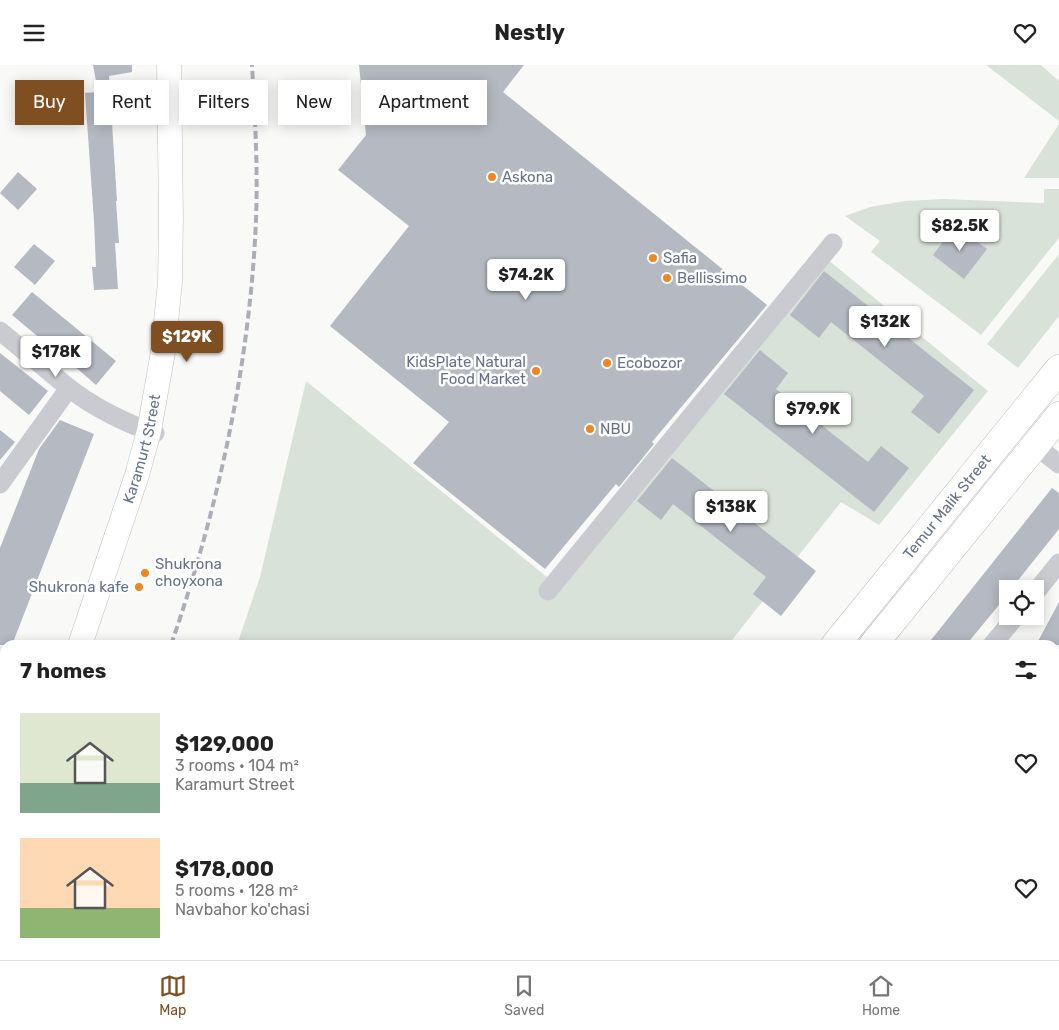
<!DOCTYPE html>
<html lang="en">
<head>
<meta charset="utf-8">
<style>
	:root { --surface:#fff; --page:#f6f6f6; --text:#222; --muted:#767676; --line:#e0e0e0; --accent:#7f4f21 }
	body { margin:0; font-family:Rubik,sans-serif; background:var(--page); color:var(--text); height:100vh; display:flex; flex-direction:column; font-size:19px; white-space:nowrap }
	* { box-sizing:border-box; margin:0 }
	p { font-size:16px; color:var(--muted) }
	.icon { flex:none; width:28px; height:28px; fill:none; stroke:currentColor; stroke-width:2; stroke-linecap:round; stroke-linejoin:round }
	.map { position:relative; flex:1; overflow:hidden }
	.details { position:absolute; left:0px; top:575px; width:1060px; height:320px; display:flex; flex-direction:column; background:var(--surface); border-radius:15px 15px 0 0; box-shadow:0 2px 12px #0003 }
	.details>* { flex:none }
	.banner { position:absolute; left:15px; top:15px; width:500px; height:45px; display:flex; gap:10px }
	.tools { position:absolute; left:999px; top:515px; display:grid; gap:10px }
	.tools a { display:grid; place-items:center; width:45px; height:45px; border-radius:0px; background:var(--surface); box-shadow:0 2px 12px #0003; font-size:25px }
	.price { position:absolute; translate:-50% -42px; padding:0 11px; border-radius:5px; background:#fff; color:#222; font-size:16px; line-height:32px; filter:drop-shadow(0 1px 2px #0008) }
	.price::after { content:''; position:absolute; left:50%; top:30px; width:15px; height:11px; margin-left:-8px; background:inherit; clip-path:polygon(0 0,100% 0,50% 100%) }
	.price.active { background:var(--accent); color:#fff }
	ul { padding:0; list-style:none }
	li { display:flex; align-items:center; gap:15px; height:125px; padding:0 20px }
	li span { display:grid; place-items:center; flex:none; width:140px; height:100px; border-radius:0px; color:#555 }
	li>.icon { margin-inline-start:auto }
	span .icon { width:60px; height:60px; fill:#fffc; stroke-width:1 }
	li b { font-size:21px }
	h2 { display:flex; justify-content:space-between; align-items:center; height:60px; padding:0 20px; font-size:21px }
	.tag { padding:0 18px; border-radius:0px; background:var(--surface); box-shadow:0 2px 12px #0003; font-size:18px; line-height:45px }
	.tag.active { background:var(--accent); color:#fff }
	header { display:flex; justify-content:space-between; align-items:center; height:65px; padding:0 20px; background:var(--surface); font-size:22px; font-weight:700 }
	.tabs { display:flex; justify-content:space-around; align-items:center; height:70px; border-top:1px solid var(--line); background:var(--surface); font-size:14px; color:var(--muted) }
	.tabs a { display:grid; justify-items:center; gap:2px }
	.tabs .active { color:var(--accent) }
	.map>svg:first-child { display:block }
	.built { fill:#eaebea }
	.green { fill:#d9e2d8 }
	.building { fill:#b4b9c2 }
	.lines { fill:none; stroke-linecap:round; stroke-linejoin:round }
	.major-casing { stroke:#bec0c5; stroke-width:25 }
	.highway-casing { stroke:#bdbfc3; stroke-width:29 }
	.path { stroke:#c2c4c7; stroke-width:2.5; stroke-dasharray:2.5 2.5; stroke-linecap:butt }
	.minor { stroke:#c9cbd1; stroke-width:19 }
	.major { stroke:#fff; stroke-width:24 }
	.highway { stroke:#fff; stroke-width:28 }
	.rail { stroke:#abaeb7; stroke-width:4; stroke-dasharray:8 4; stroke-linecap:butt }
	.poi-dot { fill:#f18620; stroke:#fff; stroke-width:2 }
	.labels { text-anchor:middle; stroke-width:5; stroke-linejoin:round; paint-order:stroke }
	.poi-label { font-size:15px; fill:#66718b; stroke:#fff; text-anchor:start }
	.street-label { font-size:15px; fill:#66718b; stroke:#fff }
</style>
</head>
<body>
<header><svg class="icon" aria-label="menu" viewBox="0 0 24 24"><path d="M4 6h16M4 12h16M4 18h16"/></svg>Nestly<svg class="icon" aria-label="heart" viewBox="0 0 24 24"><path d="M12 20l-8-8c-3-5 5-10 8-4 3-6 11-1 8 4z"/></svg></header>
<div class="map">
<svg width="1059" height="895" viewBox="0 0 1059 895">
	<rect width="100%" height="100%" fill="#f9faf7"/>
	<g class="built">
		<path d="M 0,622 L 5,624 L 5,652 L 0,667 Z"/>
		<path d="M 1055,725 L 1059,728 L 1059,895 L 985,895 L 979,890 L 1055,890 Z"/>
	</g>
	<g class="green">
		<path d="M 986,0 L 1041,0 L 1059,16 L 1059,56 Z"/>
		<path d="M 1059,59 L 1059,113 L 1024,113 Z"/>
		<path d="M 1044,124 L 1059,124 L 1059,173 L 981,270 L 871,187 L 880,176 L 845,151 L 870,142 L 905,136 L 944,134 L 1044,138 Z"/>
		<path d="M 816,185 L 988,326 L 879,460 L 841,437 L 728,580 L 237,580 L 260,512 L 306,316 L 558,521 Z"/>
		<path d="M 1059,189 L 1059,251 L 1018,303 L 987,279 Z"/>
		<path d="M 154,890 L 532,890 L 528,895 L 160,895 Z"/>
	</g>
	<g class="building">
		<path d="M 93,0 L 132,0 L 132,7 L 109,11 L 117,136 L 116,136 L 119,178 L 115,178 L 118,224 L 94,225 L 92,202 L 96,202 L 94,156 L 85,28 L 98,27 Z"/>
		<path d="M 359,0 L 524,0 L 503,27 L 767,240 L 652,377 L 654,379 L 619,422 L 616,419 L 545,504 L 413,398 L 449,357 L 330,261 L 409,161 L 338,105 L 366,70 Z"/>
		<path d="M 18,107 L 37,124 L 18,145 L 0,128 Z"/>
		<path d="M 955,161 L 987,184 L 964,214 L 933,190 Z"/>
		<path d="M 34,179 L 55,196 L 35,220 L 14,202 Z"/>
		<path d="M 824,206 L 974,325 L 939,369 L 911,347 L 924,331 L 831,257 L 819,273 L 790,250 Z"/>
		<path d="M 32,227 L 116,296 L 96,320 L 72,299 L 73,296 L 71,299 L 12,250 Z"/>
		<path d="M 760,285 L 788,308 L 776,324 L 868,397 L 881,381 L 909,403 L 874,447 L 724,329 Z"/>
		<path d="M 0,288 L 48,326 L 29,350 L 0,326 Z"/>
		<path d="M 60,355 L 94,369 L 12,580 L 0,580 L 0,483 L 39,384 Z"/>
		<path d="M 0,365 L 15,377 L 0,395 Z"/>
		<path d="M 672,393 L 816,506 L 781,551 L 753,529 L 766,512 L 673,439 L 661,455 L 637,436 Z"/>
		<path d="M 1052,423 L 1059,428 L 1059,464 L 1011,524 L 1008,524 L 1008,529 L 966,580 L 927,580 Z"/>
		<path d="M 1059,537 L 1059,580 L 1036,580 Z"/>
	</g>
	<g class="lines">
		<g class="major-casing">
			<g id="major">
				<path id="s1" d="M 80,580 L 137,410 L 149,366 L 163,287 L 170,217 L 171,153 L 169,0"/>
				<path d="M 0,790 L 5,778"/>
				<path d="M 0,815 L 5,802"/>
			</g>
		</g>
		<g class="highway-casing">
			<g id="highway">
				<path id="s2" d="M 835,580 L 1059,304"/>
				<path d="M 873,580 L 1059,351"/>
				<path d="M 580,895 L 584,890"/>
				<path d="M 618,895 L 622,890"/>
			</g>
		</g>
		<path class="path" d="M 647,895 L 651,890"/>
		<g class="minor">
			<path d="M 0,266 L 69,323"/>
			<path d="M 1035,380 L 1059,399"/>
			<path d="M 0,419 L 69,323 C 93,342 127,359 155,368"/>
			<path d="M 548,526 L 833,178"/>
			<path d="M 1035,528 L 1059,498"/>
			<path d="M 992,580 L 1016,551"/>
			<path d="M 1055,658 L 1059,650"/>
			<path d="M 1055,708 L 1059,711"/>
			<path d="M 861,890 L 867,895"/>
			<path d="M 88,895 L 90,890"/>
			<path d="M 746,895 L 750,890"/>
		</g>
		<use href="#major" class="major"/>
		<use href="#highway" class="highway"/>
		<g class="rail">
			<path d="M 171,580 C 218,444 250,299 256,155 C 258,104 255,51 252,0"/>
			<path d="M 47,895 L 49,890"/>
		</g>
	</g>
	<g class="poi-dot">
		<circle cx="492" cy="112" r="5"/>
		<circle cx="653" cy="193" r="5"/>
		<circle cx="667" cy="213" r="5"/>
		<circle cx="607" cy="298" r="5"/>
		<circle cx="536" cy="306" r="5"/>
		<circle cx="590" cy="364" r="5"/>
		<circle cx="145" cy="508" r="5"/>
		<circle cx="139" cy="522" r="5"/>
	</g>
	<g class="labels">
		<g class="poi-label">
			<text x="502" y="117">Askona</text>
			<text x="663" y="198">Safia</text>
			<text x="677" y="218">Bellissimo</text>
			<text x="526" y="302" text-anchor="end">KidsPlate Natural<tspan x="526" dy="17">Food Market</tspan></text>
			<text x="617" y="303">Ecobozor</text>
			<text x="600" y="369">NBU</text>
			<text x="155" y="504">Shukrona<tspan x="155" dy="17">choyxona</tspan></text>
			<text x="129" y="527" text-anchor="end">Shukrona kafe</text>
		</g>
		<g class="street-label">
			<text dy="5" stroke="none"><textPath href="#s1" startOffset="206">Karamurt Street</textPath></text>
			<text dy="5" stroke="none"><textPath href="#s2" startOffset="178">Temur Malik Street</textPath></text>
		</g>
	</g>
</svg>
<div class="tools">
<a><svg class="icon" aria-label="locate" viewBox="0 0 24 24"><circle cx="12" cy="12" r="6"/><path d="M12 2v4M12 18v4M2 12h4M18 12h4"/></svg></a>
</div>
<b class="price" style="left:960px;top:187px">$82.5K</b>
<b class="price" style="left:526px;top:236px">$74.2K</b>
<b class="price" style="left:885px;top:283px">$132K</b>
<b class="price active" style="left:187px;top:298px">$129K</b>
<b class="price" style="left:56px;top:313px">$178K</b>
<b class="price" style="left:813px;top:370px">$79.9K</b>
<b class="price" style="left:731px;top:468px">$138K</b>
<div class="banner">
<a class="tag active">Buy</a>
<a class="tag">Rent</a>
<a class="tag">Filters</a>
<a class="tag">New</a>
<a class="tag">Apartment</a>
</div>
<section class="details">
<h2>7 homes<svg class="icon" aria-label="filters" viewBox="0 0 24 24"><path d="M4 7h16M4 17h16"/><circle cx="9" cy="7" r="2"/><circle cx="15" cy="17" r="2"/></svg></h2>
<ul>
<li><span style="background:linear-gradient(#dfe7d0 70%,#7fa58c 0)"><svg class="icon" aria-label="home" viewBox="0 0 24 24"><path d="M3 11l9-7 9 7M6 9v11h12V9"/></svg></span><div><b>$129,000</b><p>3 rooms · 104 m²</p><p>Karamurt Street</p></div><svg class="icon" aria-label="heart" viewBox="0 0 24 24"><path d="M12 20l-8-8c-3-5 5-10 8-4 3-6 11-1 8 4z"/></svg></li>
<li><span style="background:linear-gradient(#ffd9b3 70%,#8fb573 0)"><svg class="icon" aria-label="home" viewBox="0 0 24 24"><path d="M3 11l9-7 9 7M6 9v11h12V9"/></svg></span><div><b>$178,000</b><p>5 rooms · 128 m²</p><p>Navbahor ko'chasi</p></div><svg class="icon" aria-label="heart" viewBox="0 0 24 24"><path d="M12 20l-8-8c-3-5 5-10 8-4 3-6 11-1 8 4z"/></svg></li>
</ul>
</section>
</div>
<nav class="tabs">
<a class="active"><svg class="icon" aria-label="map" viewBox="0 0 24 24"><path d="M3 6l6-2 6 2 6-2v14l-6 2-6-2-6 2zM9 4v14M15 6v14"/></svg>Map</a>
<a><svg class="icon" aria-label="saved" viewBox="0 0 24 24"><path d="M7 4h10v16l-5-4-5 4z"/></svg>Saved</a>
<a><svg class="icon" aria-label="home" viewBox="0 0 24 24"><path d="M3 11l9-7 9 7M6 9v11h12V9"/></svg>Home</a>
</nav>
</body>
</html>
